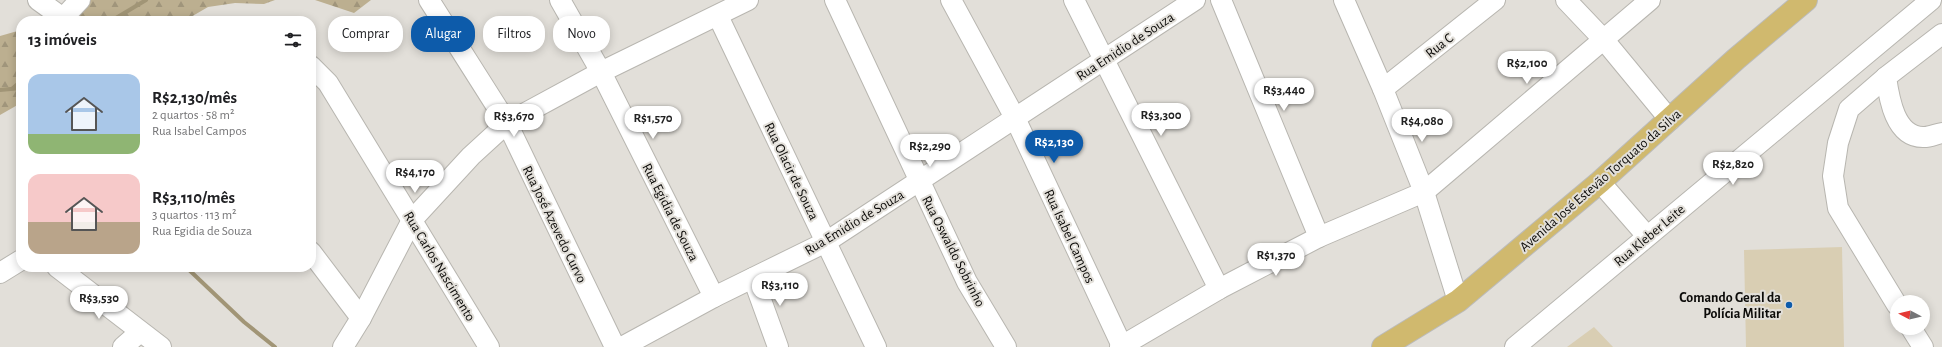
<!DOCTYPE html>
<html lang="pt">
<head>
<meta charset="utf-8">
<style>
	:root { --surface:#fff; --page:#f2f2f2; --text:#202124; --muted:#757577; --accent:#0d5baa }
	body { margin:0; font-family:"Alegreya Sans",sans-serif; background:var(--page); color:var(--text); height:100vh; display:flex; flex-direction:column; font-size:15px; white-space:nowrap }
	* { box-sizing:border-box; margin:0 }
	p { font-size:13px; color:var(--muted) }
	.icon { flex:none; width:22px; height:22px; fill:none; stroke:currentColor; stroke-width:2; stroke-linecap:round; stroke-linejoin:round }
	.map { position:relative; flex:1; overflow:hidden }
	.drawer { position:absolute; left:16px; top:16px; width:300px; height:256px; display:flex; flex-direction:column; background:var(--surface); border-radius:16px; box-shadow:0 2px 10px #0003 }
	.drawer>* { flex:none }
	.hud { position:absolute; left:328px; top:16px; width:380px; height:36px; display:flex; gap:8px }
	.needle { width:26px; rotate:277deg }
	.tools { position:absolute; left:1890px; top:295px; display:grid; gap:8px }
	.tools a { display:grid; place-items:center; width:40px; height:40px; border-radius:50%; background:var(--surface); box-shadow:0 2px 10px #0003; font-size:20px }
	.price { position:absolute; translate:-50% -34px; padding:0 9px; border-radius:14px; background:#fff; color:#222; font-size:13px; line-height:26px; filter:drop-shadow(0 1px 2px #0008) }
	.price::after { content:''; position:absolute; left:50%; top:24px; width:12px; height:9px; margin-left:-6px; background:inherit; clip-path:polygon(0 0,100% 0,50% 100%) }
	.price.current { background:var(--accent); color:#fff }
	ul { padding:0; list-style:none }
	li { display:flex; align-items:center; gap:12px; height:100px; padding:0 12px }
	li span { display:grid; place-items:center; flex:none; width:112px; height:80px; border-radius:12px; color:#555 }
	li>.icon { margin-inline-start:auto }
	span .icon { width:48px; height:48px; fill:#fffc; stroke-width:1 }
	li b { font-size:17px }
	h2 { display:flex; justify-content:space-between; align-items:center; height:48px; padding:0 12px; font-size:17px }
	.pill { padding:0 14px; border-radius:16px; background:var(--surface); box-shadow:0 2px 10px #0003; font-size:14px; line-height:36px }
	.pill.current { background:var(--accent); color:#fff }
	.map>svg:first-child { display:block }
	.green { fill:#d9ceb3 }
	.forest { fill:url(#forest-firs) }
	.lines { fill:none; stroke-linecap:round; stroke-linejoin:round }
	.stream { stroke:#a19576; stroke-width:4 }
	.minor-casing { stroke:#b8b6b0; stroke-width:22 }
	.major-casing { stroke:#bbbbba; stroke-width:24 }
	.minor { stroke:#fff; stroke-width:20 }
	.major { stroke:#d0b96e; stroke-width:22 }
	.poi-dot { fill:#0d5baa; stroke:#e2dfd9; stroke-width:1.5 }
	.labels { text-anchor:middle; stroke-width:4; stroke-linejoin:round; paint-order:stroke }
	.street-label { font-size:14px; fill:#0c0b09; stroke:#e2dfd9 }
	.poi-label { font-size:14px; font-weight:bold; fill:#0c0b09; stroke:#e2dfd9; text-anchor:end }
</style>
</head>
<body>
<div class="map">
<svg width="1942" height="347" viewBox="0 0 1942 347">
	<defs>
		<pattern id="forest-firs" width="22" height="20" patternUnits="userSpaceOnUse"><rect width="22" height="20" fill="#bcaf90"/><path d="M5 1l3.5 6h-7zM16 11l3.5 6h-7z" fill="#a0957b"/></pattern>
	</defs>
	<rect width="100%" height="100%" fill="#e2dfd9"/>
	<g class="green">
		<path d="M 1842,247 L 1844,347 L 1746,347 L 1744,250 Z"/>
		<path d="M 1594,327 L 1613,347 L 1567,347 Z"/>
	</g>
	<g class="forest">
		<path d="M 91,0 L 275,0 L 264,4 L 235,3 L 208,7 L 184,21 L 78,21 L 74,18 Z"/>
		<path d="M 315,0 L 371,0 L 354,13 Z"/>
		<path d="M 21,30 L 21,103 L 0,115 L 0,36 Z"/>
	</g>
	<g class="lines">
		<g class="stream">
			<path d="M 111,21 L 146,0"/>
			<path d="M 13,88 L 21,81"/>
			<path d="M 0,90 L 21,88"/>
			<path d="M 186,267 L 244,322 L 275,347"/>
		</g>
		<g class="minor-casing">
			<g id="minor">
				<path d="M 38,0 L 67,21"/>
				<path d="M 429,0 L 507,123 L 615,347"/>
				<path d="M 560,0 L 601,72 L 714,297"/>
				<path d="M 835,0 L 967,282 L 1006,347"/>
				<path d="M 951,0 L 1015,118 L 1122,346"/>
				<path d="M 1074,0 L 1219,289"/>
				<path d="M 1221,0 L 1319,237"/>
				<path d="M 1344,0 L 1383,89 L 1424,192 L 1458,301"/>
				<path d="M 1566,0 L 1604,40 L 1670,120"/>
				<path d="M 718,16 L 876,347"/>
				<path d="M 63,18 L 80,0"/>
				<path d="M 1942,34 L 1886,77 C 1889,98 1895,138 1924,137 C 1930,137 1936,134 1942,133"/>
				<path d="M 311,66 L 328,83 L 489,347"/>
				<path d="M 1886,77 L 1849,109 L 1838,143 L 1833,176 L 1838,208 L 1897,305"/>
				<path d="M 1383,89 L 1495,0"/>
				<path d="M 1600,182 L 1647,236"/>
				<path d="M 311,252 L 361,318"/>
				<path d="M 57,267 L 161,347"/>
				<path d="M 0,273 L 21,260"/>
				<path d="M 753,278 L 778,347"/>
				<path d="M 1911,328 L 1923,347"/>
				<path d="M 123,347 L 140,332"/>
				<path d="M 343,347 L 361,318 L 412,220 L 471,156 L 507,123 L 601,72 L 748,0"/>
				<path d="M 622,347 L 714,297 L 826,242 L 1195,0"/>
				<path d="M 1120,347 L 1219,289 L 1319,237 L 1424,192 L 1650,0"/>
				<path d="M 1515,347 L 1931,0"/>
			</g>
		</g>
		<g class="major-casing">
			<path id="major" d="M 1383,347 L 1458,301 L 1600,182 L 1736,59 L 1806,0"/>
		</g>
		<use href="#minor" class="minor"/>
		<use href="#major" class="major"/>
	</g>
	<circle class="poi-dot" cx="1789" cy="305" r="4"/>
	<g class="labels">
		<g class="street-label">
			<text transform="translate(1439 45) rotate(-38)" y="5">Rua C</text>
			<text transform="translate(1125 46) rotate(-33)" y="5">Rua Emidio de Souza</text>
			<text transform="translate(792 171) rotate(64)" y="5">Rua Olacir de Souza</text>
			<text transform="translate(1600 180) rotate(-41)" y="5">Avenida José Estevão Torquato da Silva</text>
			<text transform="translate(671 212) rotate(63)" y="5">Rua Egidia de Souza</text>
			<text transform="translate(854 222) rotate(-31)" y="5">Rua Emidio de Souza</text>
			<text transform="translate(555 224) rotate(64)" y="5">Rua José Azevedo Curvo</text>
			<text transform="translate(1649 235) rotate(-40)" y="5">Rua Kleber Leite</text>
			<text transform="translate(1070 236) rotate(65)" y="5">Rua Isabel Campos</text>
			<text transform="translate(954 251) rotate(63)" y="5">Rua Oswaldo Sobrinho</text>
			<text transform="translate(440 266) rotate(59)" y="5">Rua Carlos Nascimento</text>
		</g>
		<g class="poi-label">
			<text x="1781" y="302">Comando Geral da<tspan x="1781" dy="16">Polícia Militar</tspan></text>
		</g>
	</g>
</svg>
<div class="tools">
<a><svg class="needle" viewBox="-14 -14 28 28"><path d="M0-13l5 13h-10z" fill="#e53935"/><path d="M0 13l5-13h-10z" fill="#757577"/></svg></a>
</div>
<b class="price" style="left:1527px;top:85px">R$2,100</b>
<b class="price" style="left:1284px;top:112px">R$3,440</b>
<b class="price" style="left:1161px;top:137px">R$3,300</b>
<b class="price" style="left:514px;top:138px">R$3,670</b>
<b class="price" style="left:653px;top:140px">R$1,570</b>
<b class="price" style="left:1422px;top:143px">R$4,080</b>
<b class="price current" style="left:1054px;top:164px">R$2,130</b>
<b class="price" style="left:930px;top:168px">R$2,290</b>
<b class="price" style="left:1733px;top:186px">R$2,820</b>
<b class="price" style="left:415px;top:194px">R$4,170</b>
<b class="price" style="left:1276px;top:277px">R$1,370</b>
<b class="price" style="left:780px;top:307px">R$3,110</b>
<b class="price" style="left:99px;top:320px">R$3,530</b>
<div class="hud">
<a class="pill">Comprar</a>
<a class="pill current">Alugar</a>
<a class="pill">Filtros</a>
<a class="pill">Novo</a>
</div>
<section class="drawer">
<h2>13 imóveis<svg class="icon" aria-label="filters" viewBox="0 0 24 24"><path d="M4 7h16M4 17h16"/><circle cx="9" cy="7" r="2"/><circle cx="15" cy="17" r="2"/></svg></h2>
<ul>
<li><span style="background:linear-gradient(#a9c7e8 75%,#8fb573 0)"><svg class="icon" aria-label="home" viewBox="0 0 24 24"><path d="M3 11l9-7 9 7M6 9v11h12V9"/></svg></span><div><b>R$2,130/mês</b><p>2 quartos · 58 m²</p><p>Rua Isabel Campos</p></div></li>
<li><span style="background:linear-gradient(#f6c9c9 60%,#b9a48a 0)"><svg class="icon" aria-label="home" viewBox="0 0 24 24"><path d="M3 11l9-7 9 7M6 9v11h12V9"/></svg></span><div><b>R$3,110/mês</b><p>3 quartos · 113 m²</p><p>Rua Egidia de Souza</p></div></li>
</ul>
</section>
</div>
</body>
</html>
